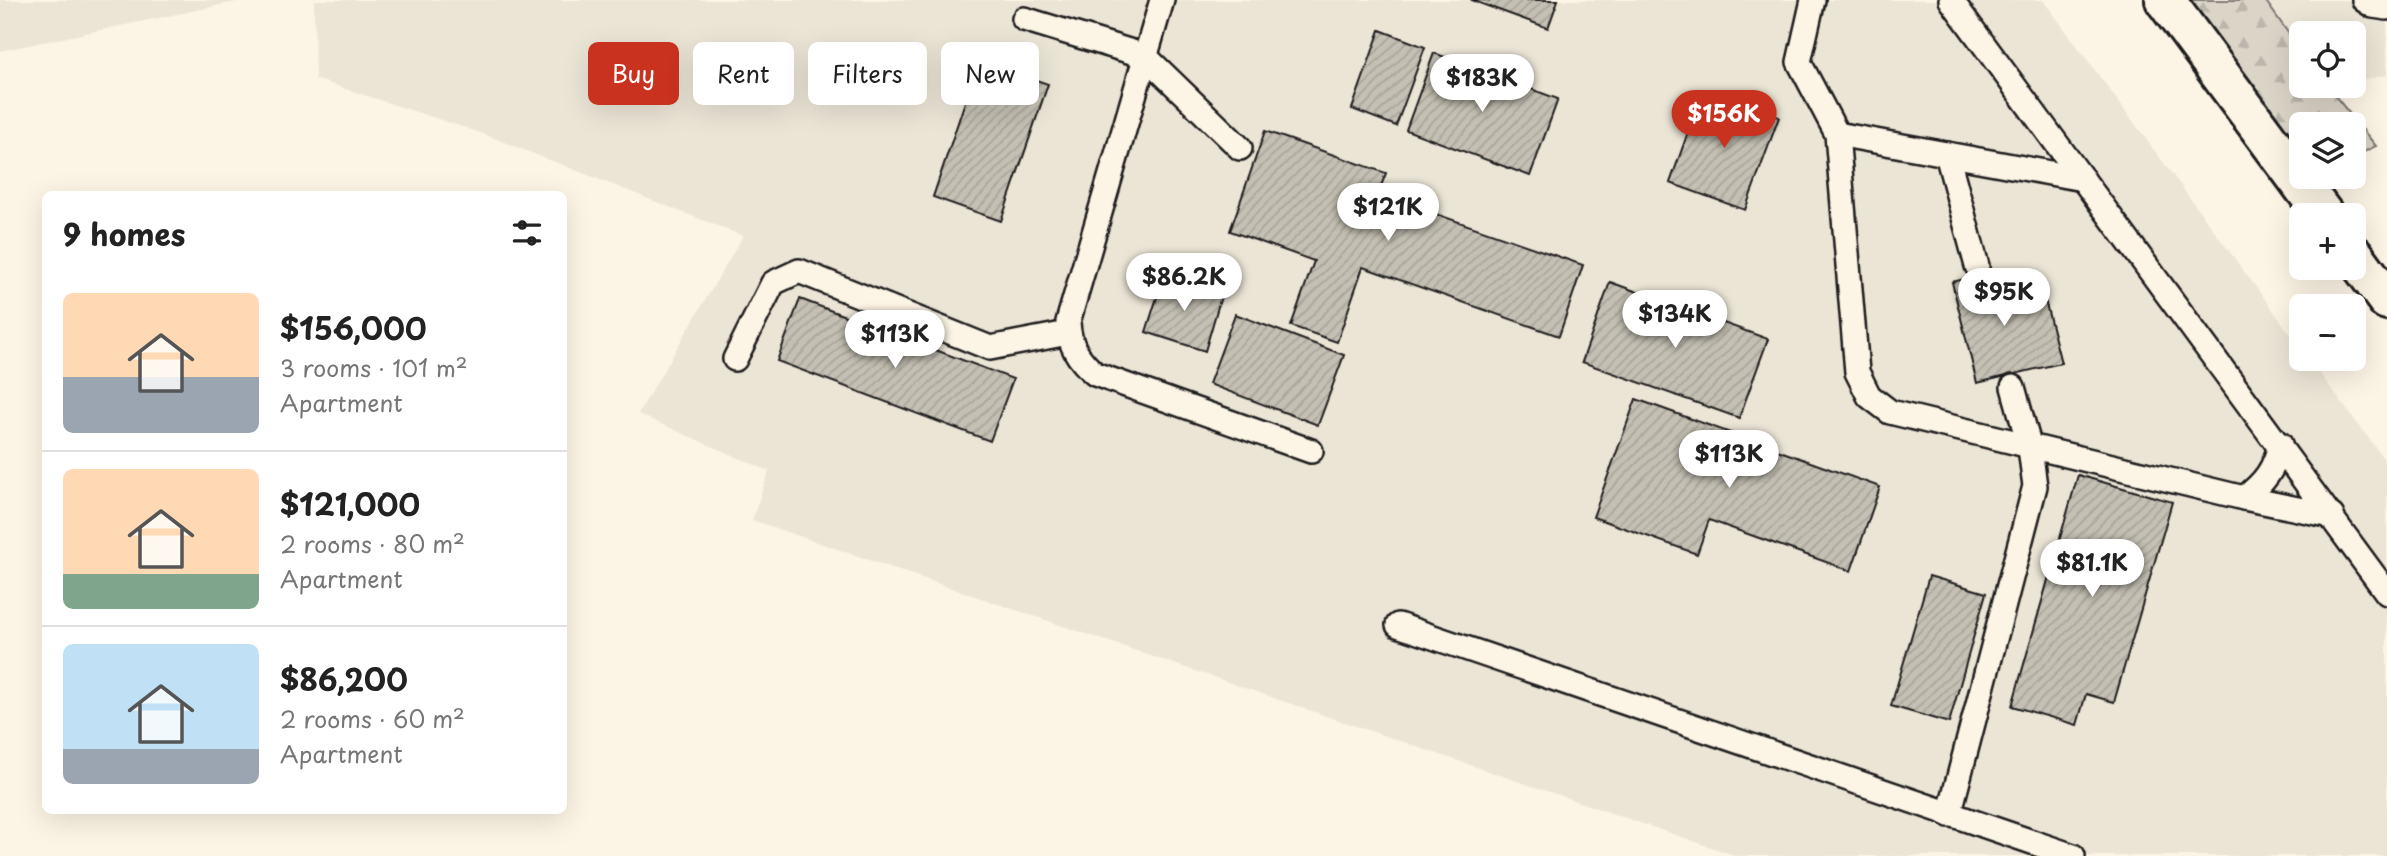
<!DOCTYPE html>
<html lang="en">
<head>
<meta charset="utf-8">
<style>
	:root { --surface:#fff; --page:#f6f6f6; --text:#222; --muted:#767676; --line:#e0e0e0; --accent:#c8321e }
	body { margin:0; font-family:"Playpen Sans",sans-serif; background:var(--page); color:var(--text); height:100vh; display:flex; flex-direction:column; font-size:26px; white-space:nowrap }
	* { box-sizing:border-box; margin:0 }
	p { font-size:23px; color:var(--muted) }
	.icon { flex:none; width:38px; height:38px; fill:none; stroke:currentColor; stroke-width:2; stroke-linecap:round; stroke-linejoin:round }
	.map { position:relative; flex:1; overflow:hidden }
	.side { position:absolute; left:42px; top:191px; width:525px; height:623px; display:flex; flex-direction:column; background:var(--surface); border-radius:10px; box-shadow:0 7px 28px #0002 }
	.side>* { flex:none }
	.guide { position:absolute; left:588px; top:42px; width:665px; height:63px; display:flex; gap:14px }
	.buttons { position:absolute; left:2289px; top:21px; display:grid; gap:14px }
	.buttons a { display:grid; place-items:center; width:77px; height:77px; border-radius:10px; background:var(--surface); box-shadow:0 7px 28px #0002; font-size:35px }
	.price { position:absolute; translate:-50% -60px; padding:0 16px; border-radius:24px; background:#fff; color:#222; font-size:23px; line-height:46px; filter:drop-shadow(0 2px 4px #0008) }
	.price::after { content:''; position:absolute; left:50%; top:42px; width:21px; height:16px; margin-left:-10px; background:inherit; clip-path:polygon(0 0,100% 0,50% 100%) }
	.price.active { background:var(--accent); color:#fff }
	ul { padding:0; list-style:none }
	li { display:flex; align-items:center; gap:21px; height:175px; padding:0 21px }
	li+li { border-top:2px solid var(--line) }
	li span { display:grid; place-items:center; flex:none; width:196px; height:140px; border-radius:10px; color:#555 }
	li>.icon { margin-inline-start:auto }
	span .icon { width:84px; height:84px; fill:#fffc; stroke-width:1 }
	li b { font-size:30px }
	h2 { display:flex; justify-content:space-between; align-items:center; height:84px; padding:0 21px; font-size:30px }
	.chip { padding:0 24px; border-radius:10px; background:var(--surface); box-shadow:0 7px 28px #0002; font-size:24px; line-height:63px }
	.chip.active { background:var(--accent); color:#fff }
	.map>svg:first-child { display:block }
	.built { fill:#ebe5d6 }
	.forest { fill:url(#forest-firs); stroke:#7c7872; stroke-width:2 }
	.building { fill:url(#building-hatch); stroke:#1c1c1c; stroke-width:2 }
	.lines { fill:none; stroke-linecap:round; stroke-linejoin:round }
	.service-casing { stroke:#1c1c1c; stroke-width:28 }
	.tertiary-casing { stroke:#1c1c1c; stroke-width:44 }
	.service { stroke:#fcf5e5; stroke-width:23 }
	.tertiary { stroke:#fcf5e5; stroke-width:38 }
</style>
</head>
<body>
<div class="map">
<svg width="2387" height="856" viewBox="0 0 2387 856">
	<defs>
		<pattern id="forest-firs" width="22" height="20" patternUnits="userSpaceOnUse" patternTransform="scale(1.75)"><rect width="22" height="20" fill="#dbd5c8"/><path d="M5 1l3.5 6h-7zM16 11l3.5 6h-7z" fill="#bbb6ab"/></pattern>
		<pattern id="building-hatch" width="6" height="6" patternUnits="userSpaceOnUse" patternTransform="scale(1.75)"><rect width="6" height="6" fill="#c4c0b3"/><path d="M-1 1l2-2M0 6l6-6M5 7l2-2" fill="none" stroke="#a8a499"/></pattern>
	</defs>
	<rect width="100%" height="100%" fill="#fcf5e5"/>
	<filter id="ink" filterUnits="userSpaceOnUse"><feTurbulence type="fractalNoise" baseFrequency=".0143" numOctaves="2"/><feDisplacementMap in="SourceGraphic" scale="14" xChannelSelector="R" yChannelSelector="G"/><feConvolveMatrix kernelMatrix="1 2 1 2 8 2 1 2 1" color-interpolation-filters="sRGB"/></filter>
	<g filter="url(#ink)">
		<g class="built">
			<path d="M 0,0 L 245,0 L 0,51 Z"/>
			<path d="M 314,0 L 2043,0 L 2301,348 L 2301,359 L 2309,359 L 2387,463 L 2387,856 L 1737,856 L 752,520 L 769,471 L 638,414 L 743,236 L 481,133 L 315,79 Z"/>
			<path d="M 2265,0 L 2387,0 L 2387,75 L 2354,81 L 2354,33 L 2301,33 L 2301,51 Z"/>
		</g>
		<path class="forest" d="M 2187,0 L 2265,0 L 2301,51 L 2301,86 L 2327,86 L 2376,146 L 2354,157 L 2354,124 L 2301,124 L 2301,159 Z"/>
		<g class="building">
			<path d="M 1471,0 L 1558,0 L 1548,28 Z"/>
			<path d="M 1380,30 L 1425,47 L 1396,126 L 1352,109 Z"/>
			<path d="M 1434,53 L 1558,99 L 1530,176 L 1406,130 Z"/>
			<path d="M 979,60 L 1048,84 L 1001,221 L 933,197 Z"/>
			<path d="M 1703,90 L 1779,117 L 1745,210 L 1670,183 Z"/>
			<path d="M 1265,131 L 1386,173 L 1378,194 L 1583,265 L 1559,336 L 1363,267 L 1337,342 L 1291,326 L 1314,261 L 1230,231 Z"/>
			<path d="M 2007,269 L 2015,303 L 2044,296 L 2061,363 L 1977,383 L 1952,282 Z"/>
			<path d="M 1164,275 L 1222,293 L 1205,351 L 1146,332 Z"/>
			<path d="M 1610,282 L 1768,339 L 1739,418 L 1582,362 Z"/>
			<path d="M 800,299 L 1013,379 L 990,441 L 777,361 Z"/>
			<path d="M 1235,314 L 1344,355 L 1318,425 L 1209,384 Z"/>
			<path d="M 1636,399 L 1880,487 L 1851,571 L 1709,520 L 1697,554 L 1593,517 Z"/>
			<path d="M 2078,475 L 2172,502 L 2114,702 L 2086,694 L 2077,725 L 2012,706 Z"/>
			<path d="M 1929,576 L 1986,593 L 1949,723 L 1891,706 Z"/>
		</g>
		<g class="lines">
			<g class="service-casing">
				<g id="service">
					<path d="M 1162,0 L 1068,322 C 1069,345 1078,359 1095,374 L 1311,451"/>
					<path d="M 1813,0 L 1799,62 L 1837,134 L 1857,372 L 1869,396 L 1890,412 L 2244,498 L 2332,516"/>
					<path d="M 1951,0 L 2387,593"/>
					<path d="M 2364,0 L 2373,6 L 2387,8"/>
					<path d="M 1024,19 L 1145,56 L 1240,148"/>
					<path d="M 1837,134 L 2083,179"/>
					<path d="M 1947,154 L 1977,266"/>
					<path d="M 735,359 L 773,283 L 799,271 L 990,348 L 1068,333"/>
					<path d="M 2244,498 C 2264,483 2275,469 2280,444"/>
					<path d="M 1398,625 L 2073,856"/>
					<path d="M 1949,815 L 2035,486 L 2030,448 L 2013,387"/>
				</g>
			</g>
			<g class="tertiary-casing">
				<g id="tertiary">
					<path d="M 2165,0 L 2324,215"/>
					<path d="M 2354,255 L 2387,300"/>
				</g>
			</g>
			<use href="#service" class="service"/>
			<use href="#tertiary" class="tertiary"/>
		</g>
	</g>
</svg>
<div class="buttons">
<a><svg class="icon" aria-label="locate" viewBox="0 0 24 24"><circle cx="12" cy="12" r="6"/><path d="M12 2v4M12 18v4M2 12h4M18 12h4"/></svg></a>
<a><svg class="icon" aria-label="layers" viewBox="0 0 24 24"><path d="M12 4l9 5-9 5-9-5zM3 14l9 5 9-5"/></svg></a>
<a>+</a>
<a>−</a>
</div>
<b class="price" style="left:1482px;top:114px">$183K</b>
<b class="price active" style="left:1724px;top:150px">$156K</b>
<b class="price" style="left:1388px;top:243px">$121K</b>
<b class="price" style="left:1184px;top:313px">$86.2K</b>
<b class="price" style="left:2004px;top:328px">$95K</b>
<b class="price" style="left:1675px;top:350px">$134K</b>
<b class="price" style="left:895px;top:370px">$113K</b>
<b class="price" style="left:1729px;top:490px">$113K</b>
<b class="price" style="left:2092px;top:599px">$81.1K</b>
<div class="guide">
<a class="chip active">Buy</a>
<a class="chip">Rent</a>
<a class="chip">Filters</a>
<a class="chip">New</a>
</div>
<section class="side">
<h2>9 homes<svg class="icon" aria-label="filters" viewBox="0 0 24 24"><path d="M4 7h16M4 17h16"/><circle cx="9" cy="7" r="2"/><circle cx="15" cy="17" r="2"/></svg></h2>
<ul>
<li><span style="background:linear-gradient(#ffd9b3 60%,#9aa5b1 0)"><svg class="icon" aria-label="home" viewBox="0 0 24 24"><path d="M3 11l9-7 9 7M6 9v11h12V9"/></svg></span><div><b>$156,000</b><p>3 rooms · 101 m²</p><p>Apartment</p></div></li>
<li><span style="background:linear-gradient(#ffd9b3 75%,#7fa58c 0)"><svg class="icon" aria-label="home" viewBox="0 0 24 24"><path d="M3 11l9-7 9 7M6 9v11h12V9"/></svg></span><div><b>$121,000</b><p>2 rooms · 80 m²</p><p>Apartment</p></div></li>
<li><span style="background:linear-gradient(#bfe0f5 75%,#9aa5b1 0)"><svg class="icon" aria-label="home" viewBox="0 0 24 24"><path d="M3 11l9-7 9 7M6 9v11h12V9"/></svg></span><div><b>$86,200</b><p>2 rooms · 60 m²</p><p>Apartment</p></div></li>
</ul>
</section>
</div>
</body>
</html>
